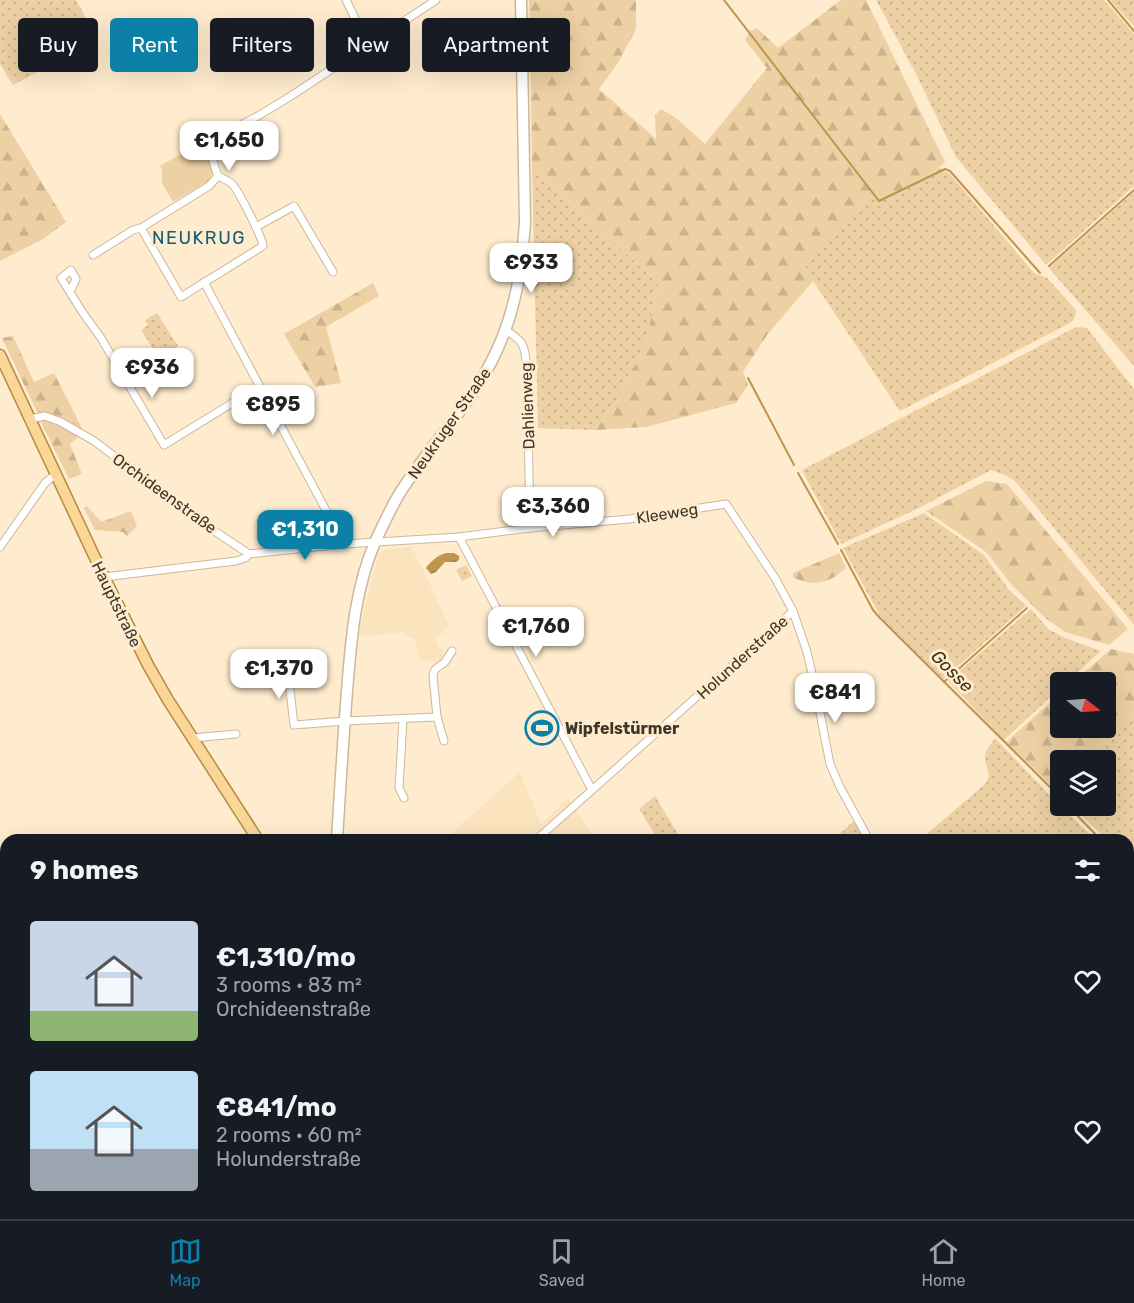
<!DOCTYPE html>
<html lang="en">
<head>
<meta charset="utf-8">
<style>
	:root { --surface:#171b24; --page:#20242c; --text:#f1f3f6; --muted:#9ea1a6; --line:#363941; --accent:#0c80a7 }
	body { margin:0; font-family:Rubik,sans-serif; background:var(--page); color:var(--text); height:100vh; display:flex; flex-direction:column; font-size:22px; white-space:nowrap }
	* { box-sizing:border-box; margin:0 }
	p { font-size:20px; color:var(--muted) }
	.icon { flex:none; width:33px; height:33px; fill:none; stroke:currentColor; stroke-width:2; stroke-linecap:round; stroke-linejoin:round }
	.map { position:relative; flex:1; overflow:hidden }
	.details { position:absolute; left:0px; top:834px; width:1134px; height:386px; display:flex; flex-direction:column; background:var(--surface); border-radius:18px 18px 0 0; box-shadow:0 6px 24px #0002 }
	.details>* { flex:none }
	.guide { position:absolute; left:18px; top:18px; width:600px; height:54px; display:flex; gap:12px }
	.needle { width:39px; rotate:107deg }
	.controls { position:absolute; left:1050px; top:672px; display:grid; gap:12px }
	.controls a { display:grid; place-items:center; width:66px; height:66px; border-radius:6px; background:var(--surface); box-shadow:0 6px 24px #0002; font-size:30px }
	.price { position:absolute; translate:-50% -51px; padding:0 14px; border-radius:12px; background:#fff; color:#222; font-size:20px; line-height:39px; filter:drop-shadow(0 2px 3px #0008) }
	.price::after { content:''; position:absolute; left:50%; top:36px; width:18px; height:14px; margin-left:-9px; background:inherit; clip-path:polygon(0 0,100% 0,50% 100%) }
	.price.current { background:var(--accent); color:#fff }
	ul { padding:0; list-style:none }
	li { display:flex; align-items:center; gap:18px; height:150px; padding:0 30px }
	li span { display:grid; place-items:center; flex:none; width:168px; height:120px; border-radius:6px; color:#555 }
	li>.icon { margin-inline-start:auto }
	span .icon { width:72px; height:72px; fill:#fffc; stroke-width:1 }
	li b { font-size:26px }
	h2 { display:flex; justify-content:space-between; align-items:center; height:72px; padding:0 30px; font-size:26px }
	.tag { padding:0 21px; border-radius:6px; background:var(--surface); box-shadow:0 6px 24px #0002; font-size:21px; line-height:54px }
	.tag.current { background:var(--accent); color:#fff }
	.tabs { display:flex; justify-content:space-around; align-items:center; height:84px; border-top:2px solid var(--line); background:var(--surface); font-size:16px; color:var(--muted) }
	.tabs a { display:grid; justify-items:center; gap:3px }
	.tabs .current { color:var(--accent) }
	.map>svg:first-child { display:block }
	.built { fill:#fbe3be }
	.grass { fill:url(#grass-dots) }
	.forest { fill:url(#forest-firs) }
	.garden { fill:#edd0a3 }
	.water { fill:url(#water-ripples) }
	.lines { fill:none; stroke-linecap:round; stroke-linejoin:round }
	.stream { stroke:#bf944b; stroke-width:2 }
	.street-casing { stroke:#cbb89b; stroke-width:9 }
	.secondary-casing { stroke:#cbb89b; stroke-width:13 }
	.primary-casing { stroke:#b58c44; stroke-width:13 }
	.street { stroke:#fff; stroke-width:7 }
	.secondary { stroke:#fff; stroke-width:10 }
	.primary { stroke:#fad697; stroke-width:10 }
	.labels { text-anchor:middle; stroke-width:6; stroke-linejoin:round; paint-order:stroke }
	.street-label { font-size:16px; fill:#3c3529; stroke:#ffecce }
	.poi-label { font-size:16px; font-weight:bold; fill:#3c3529; stroke:#ffecce; text-anchor:start }
	.neighbourhood-label { font-size:18px; letter-spacing:1.5px; fill:#135b76; stroke:#ffecce }
	.water-label { font-size:18px; font-style:italic; fill:#422f0f; stroke:#ffecce }
</style>
</head>
<body>
<div class="map">
<svg width="1134" height="1219" viewBox="0 0 1134 1219">
	<defs>
		<pattern id="grass-dots" width="8" height="8" patternUnits="userSpaceOnUse" patternTransform="scale(1.5)"><rect width="8" height="8" fill="#edd0a3"/><path d="M2 2h.1M6 6h.1" fill="none" stroke="#ccb38c" stroke-width="1.8" stroke-linecap="round"/></pattern>
		<pattern id="forest-firs" width="22" height="20" patternUnits="userSpaceOnUse" patternTransform="scale(1.5)"><rect width="22" height="20" fill="#edd0a3"/><path d="M5 1l3.5 6h-7zM16 11l3.5 6h-7z" fill="#ccb38c"/></pattern>
		<pattern id="water-ripples" width="26" height="14" patternUnits="userSpaceOnUse" patternTransform="scale(1.5)"><rect width="26" height="14" fill="#bf944b"/><path d="M2 4q2-2 4 0t4 0M15 11q2-2 4 0t4 0" fill="none" stroke="#9c7a3e"/></pattern>
	</defs>
	<rect width="100%" height="100%" fill="#ffecce"/>
	<g class="built">
		<path d="M 411,547 L 427,578 L 449,626 L 444,628 L 445,632 L 434,637 L 439,648 L 444,649 L 442,659 L 434,662 L 418,659 L 416,640 L 406,635 L 404,632 L 358,637 L 372,577 L 381,550 Z"/>
		<path d="M 520,772 L 541,824 L 568,798 L 596,840 L 444,840 Z"/>
	</g>
	<g class="grass">
		<path d="M 0,0 L 76,0 L 98,40 L 13,85 L 0,64 Z"/>
		<path d="M 876,0 L 1104,0 L 1134,34 L 1134,186 L 1046,265 L 956,157 L 916,74 Z"/>
		<path d="M 1110,0 L 1134,0 L 1134,26 Z"/>
		<path d="M 532,167 L 658,283 L 652,315 L 643,349 L 616,402 L 595,430 L 538,428 Z"/>
		<path d="M 940,168 L 951,175 L 1034,273 L 1047,278 L 1076,310 C 1075,316 1075,320 1070,323 L 900,411 L 813,281 L 805,267 L 871,196 L 882,197 L 909,186 Z"/>
		<path d="M 1134,192 L 1134,366 L 1049,268 Z"/>
		<path d="M 157,313 L 178,346 L 159,358 L 141,330 L 148,325 L 145,320 Z"/>
		<path d="M 1076,327 L 1087,328 L 1134,389 L 1134,625 L 1015,481 L 1007,476 L 991,470 L 917,509 L 841,544 L 802,470 Z"/>
		<path d="M 924,513 L 984,555 L 1009,590 L 1026,606 L 943,679 L 880,616 L 843,548 Z"/>
		<path d="M 466,565 L 472,576 L 462,581 L 456,570 Z"/>
		<path d="M 1031,609 L 1048,629 L 1063,637 L 1101,651 L 1067,682 L 1060,682 L 1060,688 L 1004,740 L 948,681 Z"/>
		<path d="M 1134,714 L 1134,860 L 1130,864 L 1128,861 L 1128,840 L 1107,840 L 1072,806 L 1106,806 L 1106,760 L 1084,760 Z"/>
		<path d="M 995,738 L 1060,806 L 1096,840 L 920,840 L 986,783 L 989,776 C 985,754 980,759 995,738 Z"/>
		<path d="M 655,796 L 679,836 L 681,840 L 644,840 L 654,833 L 639,809 Z"/>
		<path d="M 855,820 L 865,840 L 833,840 Z"/>
		<path d="M 1128,871 L 1134,877 L 1134,1061 L 1128,1057 Z"/>
		<path d="M 6,1047 L 6,1187 L 2,1189 L 0,1183 L 0,1050 Z"/>
		<path d="M 1128,1068 L 1134,1072 L 1134,1131 L 1131,1128 L 1128,1133 Z"/>
		<path d="M 504,1214 L 694,1214 L 698,1219 L 507,1219 Z"/>
		<path d="M 770,1214 L 799,1214 L 801,1219 L 774,1219 Z"/>
	</g>
	<g class="forest">
		<path d="M 529,0 L 636,0 L 636,29 L 618,63 L 599,89 L 656,139 L 655,115 L 661,109 L 676,118 L 705,144 L 767,68 L 745,40 L 750,31 L 757,28 L 778,48 L 841,0 L 866,0 L 945,162 C 937,172 894,197 881,197 C 877,197 874,196 871,196 L 806,267 L 813,281 L 767,335 L 743,372 L 748,385 L 736,403 L 646,427 L 595,430 L 616,402 L 643,349 L 652,315 L 658,283 L 532,167 Z"/>
		<path d="M 0,114 L 66,222 L 43,239 L 0,261 Z"/>
		<path d="M 373,283 L 379,296 L 326,327 L 341,383 L 315,387 L 284,334 Z"/>
		<path d="M 13,336 L 34,382 L 54,373 L 83,430 C 69,421 56,411 38,414 L 2,338 Z"/>
		<path d="M 45,419 L 61,424 L 79,436 L 70,444 L 82,474 L 69,479 L 40,420 Z"/>
		<path d="M 986,481 L 1007,484 L 1128,629 L 1109,645 L 1065,632 L 1044,617 L 1011,584 L 986,552 L 926,511 Z"/>
		<path d="M 87,506 L 101,522 L 131,511 L 137,526 L 127,536 L 123,532 L 95,530 L 84,508 Z"/>
		<path d="M 839,553 L 846,568 C 830,583 813,588 793,577 L 793,573 Z"/>
		<path d="M 1111,649 L 1134,654 L 1134,714 L 1084,760 L 1060,760 L 1060,782 L 1054,788 L 1006,742 L 1060,694 L 1060,728 L 1106,728 L 1106,682 L 1073,682 Z"/>
	</g>
	<path class="garden" d="M 204,141 L 213,171 L 210,180 L 173,202 L 162,183 L 162,169 L 160,166 Z"/>
	<path class="water" d="M 446,553 L 454,553 L 459,556 L 459,560 L 456,562 L 445,562 L 436,572 L 431,574 L 426,568 C 430,562 438,555 446,553 Z"/>
	<g class="lines">
		<g class="stream">
			<path d="M 724,0 L 879,201 L 945,169 L 950,171 L 1040,273"/>
			<path d="M 1108,0 L 1134,31"/>
			<path d="M 1049,266 L 1134,190"/>
			<path d="M 748,378 L 794,465"/>
			<path d="M 798,473 L 838,544"/>
			<path d="M 841,550 L 873,610 L 879,617 L 1060,797"/>
			<path d="M 944,682 L 1027,608"/>
			<path d="M 1068,806 L 1101,840"/>
			<path d="M 1128,868 L 1134,874"/>
			<path d="M 0,957 L 6,969"/>
			<path d="M 57,1214 L 61,1219"/>
		</g>
		<g class="street-casing">
			<g id="street">
				<path d="M 346,0 L 368,45"/>
				<path d="M 256,227 L 294,206 L 333,272"/>
				<path d="M 141,228 L 181,297 L 263,246 C 262,237 237,187 231,183 C 227,180 222,178 218,176"/>
				<path d="M 93,255 L 133,230 L 141,228 L 209,186 L 218,176 C 214,164 208,151 214,139 L 258,116 L 291,96 L 436,0"/>
				<path d="M 204,282 L 344,544"/>
				<path d="M 70,292 L 76,279 L 71,270 L 61,278 L 83,313 L 101,338 L 164,445 L 260,386"/>
				<path d="M 506,330 C 525,343 524,344 527,367 L 530,528"/>
				<path d="M 30,419 L 45,416 L 61,422 L 94,441 L 216,532 L 249,554 L 344,544 L 459,537 L 530,528 L 629,519 L 726,504 L 775,578 L 793,611 L 807,652 L 814,682 L 830,764 L 840,787 L 869,840"/>
				<path d="M 459,537 L 592,790"/>
				<path d="M 0,547 L 45,483 L 56,474"/>
				<path d="M 104,577 L 236,561 L 245,558 L 249,554"/>
				<path d="M 288,673 L 294,725 L 345,721 L 437,717"/>
				<path d="M 403,719 L 399,788 L 404,798"/>
				<path d="M 193,738 L 236,734"/>
				<path d="M 444,741 L 437,717 L 433,676 C 434,668 437,668 444,663 C 447,660 449,655 452,651"/>
				<path d="M 536,840 L 793,611"/>
				<path d="M 1128,1060 L 1134,1064"/>
				<path d="M 0,1194 L 6,1191"/>
				<path d="M 768,1214 L 772,1219"/>
				<path d="M 220,1219 L 231,1214"/>
			</g>
		</g>
		<g class="secondary-casing">
			<path id="secondary" d="M 337,840 C 340,790 343,741 347,691 C 351,640 355,587 376,540 C 383,525 390,510 398,496 C 429,445 473,404 497,350 C 516,309 522,267 525,222 L 521,0"/>
		</g>
		<g class="primary-casing">
			<g id="primary">
				<path d="M 0,355 L 104,577 L 148,665 L 168,700 L 258,840"/>
				<path d="M 494,1214 L 498,1219"/>
			</g>
		</g>
		<use href="#street" class="street"/>
		<use href="#secondary" class="secondary"/>
		<use href="#primary" class="primary"/>
	</g>
	<defs>
		<g id="stadium-ring" transform="scale(1.725)"><circle r="9.5" fill="#ffecce" stroke="#0c80a7" stroke-width="1.5"/><path d="M0-5a6.5 5 0 1 0 0 10a6.5 5 0 1 0 0-10ZM-3.5-1.8h7v3.6h-7Z" fill="#0c80a7"/></g>
	</defs>
	<g fill-rule="evenodd">
		<use href="#stadium-ring" x="542" y="728"/>
	</g>
	<g class="labels">
		<g class="street-label">
			<text transform="translate(527 406) rotate(-92)" y="6">Dahlienweg</text>
			<text transform="translate(449 423) rotate(-55)" y="6">Neukruger Straße</text>
			<text transform="translate(165 493) rotate(36)" y="6">Orchideenstraße</text>
			<text transform="translate(667 513) rotate(-9)" y="6">Kleeweg</text>
			<text transform="translate(117 604) rotate(64)" y="6">Hauptstraße</text>
			<text transform="translate(742 657) rotate(-42)" y="6">Holunderstraße</text>
		</g>
		<g class="poi-label">
			<text x="565" y="734">Wipfelstürmer</text>
		</g>
		<g class="neighbourhood-label">
			<text x="199" y="244">NEUKRUG</text>
		</g>
		<g class="water-label">
			<text transform="translate(952 671) rotate(45)" y="6">Gosse</text>
		</g>
	</g>
</svg>
<div class="controls">
<a><svg class="needle" viewBox="-14 -14 28 28"><path d="M0-13l5 13h-10z" fill="#e53935"/><path d="M0 13l5-13h-10z" fill="#9ea1a6"/></svg></a>
<a><svg class="icon" aria-label="layers" viewBox="0 0 24 24"><path d="M12 4l9 5-9 5-9-5zM3 14l9 5 9-5"/></svg></a>
</div>
<b class="price" style="left:229px;top:172px">€1,650</b>
<b class="price" style="left:531px;top:294px">€933</b>
<b class="price" style="left:152px;top:399px">€936</b>
<b class="price" style="left:273px;top:436px">€895</b>
<b class="price" style="left:553px;top:538px">€3,360</b>
<b class="price current" style="left:305px;top:561px">€1,310</b>
<b class="price" style="left:536px;top:658px">€1,760</b>
<b class="price" style="left:279px;top:700px">€1,370</b>
<b class="price" style="left:835px;top:724px">€841</b>
<div class="guide">
<a class="tag">Buy</a>
<a class="tag current">Rent</a>
<a class="tag">Filters</a>
<a class="tag">New</a>
<a class="tag">Apartment</a>
</div>
<section class="details">
<h2>9 homes<svg class="icon" aria-label="filters" viewBox="0 0 24 24"><path d="M4 7h16M4 17h16"/><circle cx="9" cy="7" r="2"/><circle cx="15" cy="17" r="2"/></svg></h2>
<ul>
<li><span style="background:linear-gradient(#c9d6e8 75%,#8fb573 0)"><svg class="icon" aria-label="home" viewBox="0 0 24 24"><path d="M3 11l9-7 9 7M6 9v11h12V9"/></svg></span><div><b>€1,310/mo</b><p>3 rooms · 83 m²</p><p>Orchideenstraße</p></div><svg class="icon" aria-label="heart" viewBox="0 0 24 24"><path d="M12 20l-8-8c-3-5 5-10 8-4 3-6 11-1 8 4z"/></svg></li>
<li><span style="background:linear-gradient(#bfe0f5 65%,#9aa5b1 0)"><svg class="icon" aria-label="home" viewBox="0 0 24 24"><path d="M3 11l9-7 9 7M6 9v11h12V9"/></svg></span><div><b>€841/mo</b><p>2 rooms · 60 m²</p><p>Holunderstraße</p></div><svg class="icon" aria-label="heart" viewBox="0 0 24 24"><path d="M12 20l-8-8c-3-5 5-10 8-4 3-6 11-1 8 4z"/></svg></li>
</ul>
</section>
</div>
<nav class="tabs">
<a class="current"><svg class="icon" aria-label="map" viewBox="0 0 24 24"><path d="M3 6l6-2 6 2 6-2v14l-6 2-6-2-6 2zM9 4v14M15 6v14"/></svg>Map</a>
<a><svg class="icon" aria-label="saved" viewBox="0 0 24 24"><path d="M7 4h10v16l-5-4-5 4z"/></svg>Saved</a>
<a><svg class="icon" aria-label="home" viewBox="0 0 24 24"><path d="M3 11l9-7 9 7M6 9v11h12V9"/></svg>Home</a>
</nav>
</body>
</html>
